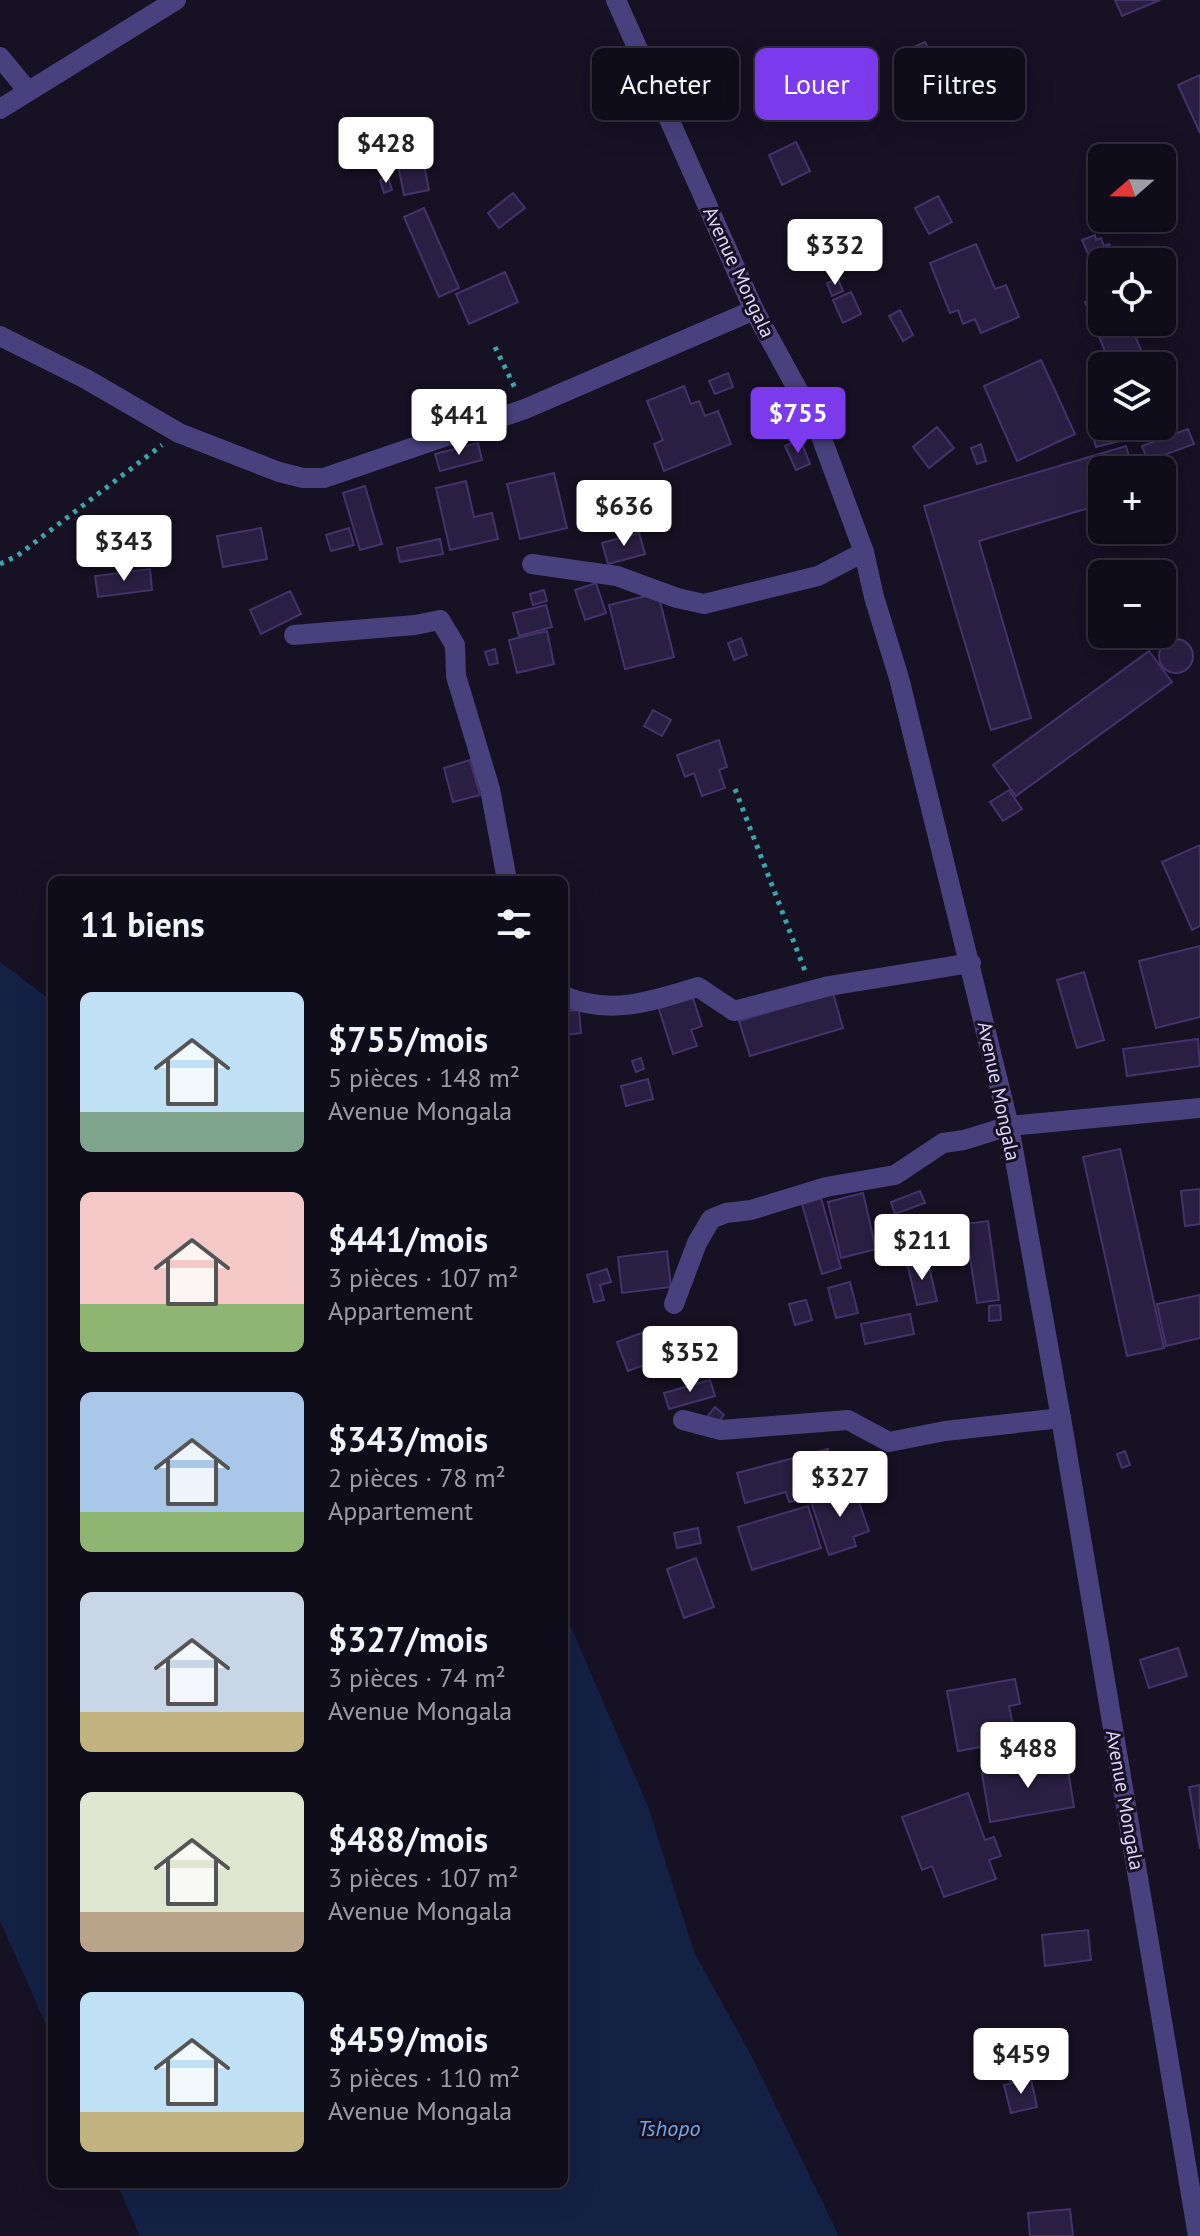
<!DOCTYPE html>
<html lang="fr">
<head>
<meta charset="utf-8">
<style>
	:root { --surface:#100d1a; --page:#191623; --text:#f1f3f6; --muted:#9c9ca2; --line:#302d39; --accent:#7c3aed }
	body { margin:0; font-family:"PT Sans",sans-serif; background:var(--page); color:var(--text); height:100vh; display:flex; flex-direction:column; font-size:30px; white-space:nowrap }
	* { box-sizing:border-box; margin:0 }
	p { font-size:26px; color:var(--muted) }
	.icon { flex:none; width:44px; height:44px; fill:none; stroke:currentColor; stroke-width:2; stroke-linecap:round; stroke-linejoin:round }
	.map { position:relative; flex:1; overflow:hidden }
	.details { position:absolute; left:48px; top:876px; width:520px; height:1312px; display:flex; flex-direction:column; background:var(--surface); border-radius:12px; box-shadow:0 8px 32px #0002,0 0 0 2px var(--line) }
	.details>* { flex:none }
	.guide { position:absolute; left:592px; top:48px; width:488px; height:72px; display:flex; gap:16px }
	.needle { width:52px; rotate:250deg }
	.buttons { position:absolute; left:1088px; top:144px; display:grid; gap:16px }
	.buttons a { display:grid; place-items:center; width:88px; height:88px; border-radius:12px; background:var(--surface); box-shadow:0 8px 32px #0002,0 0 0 2px var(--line); font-size:40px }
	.price { position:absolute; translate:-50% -68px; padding:0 18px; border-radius:8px; background:#fff; color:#222; font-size:26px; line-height:52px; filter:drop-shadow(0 2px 4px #0008) }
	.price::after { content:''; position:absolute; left:50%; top:48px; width:24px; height:18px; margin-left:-12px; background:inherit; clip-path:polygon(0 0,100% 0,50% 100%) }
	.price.current { background:var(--accent); color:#fff }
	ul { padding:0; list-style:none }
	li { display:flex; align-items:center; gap:24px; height:200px; padding:0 32px }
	li span { display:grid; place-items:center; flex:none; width:224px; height:160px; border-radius:12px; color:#555 }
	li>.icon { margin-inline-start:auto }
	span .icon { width:96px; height:96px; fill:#fffc; stroke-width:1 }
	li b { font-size:34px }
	h2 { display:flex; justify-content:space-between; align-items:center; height:96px; padding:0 32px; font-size:34px }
	.pill { padding:0 28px; border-radius:12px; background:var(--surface); box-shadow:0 8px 32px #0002,0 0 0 2px var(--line); font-size:28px; line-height:72px }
	.pill.current { background:var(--accent); color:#fff }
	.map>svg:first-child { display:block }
	.water { fill:#132144 }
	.building { fill:#291f42; stroke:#44336b; stroke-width:2 }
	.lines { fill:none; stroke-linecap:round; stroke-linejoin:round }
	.path { stroke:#3ca5a9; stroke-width:5; stroke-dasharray:4 6; stroke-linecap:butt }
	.minor { stroke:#49417d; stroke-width:20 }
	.tertiary { stroke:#49417d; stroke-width:20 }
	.labels { text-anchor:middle; stroke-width:6; stroke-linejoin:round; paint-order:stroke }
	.street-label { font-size:20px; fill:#dfd7fb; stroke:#161123 }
	.water-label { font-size:22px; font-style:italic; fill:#70a8ef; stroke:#161123 }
</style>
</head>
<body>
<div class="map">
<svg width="1200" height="2236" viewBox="0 0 1200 2236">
	<rect width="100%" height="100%" fill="#161123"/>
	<g class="water">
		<path d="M 0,962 L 52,1001 L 52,2038 L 0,1921 Z"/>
		<path d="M 564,1611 L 648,1806 L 694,1952 L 751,2055 L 839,2236 L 140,2236 L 117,2184 L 564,2184 Z"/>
	</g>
	<g class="building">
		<path d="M 1115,0 L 1160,0 L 1122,16 Z"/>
		<path d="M 925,42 L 934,60 L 904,73 L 896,55 Z"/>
		<path d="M 872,63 L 879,83 L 861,89 L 853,70 Z"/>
		<path d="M 1200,75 L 1200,133 L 1178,85 Z"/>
		<path d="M 796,142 L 810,171 L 782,185 L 769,155 Z"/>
		<path d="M 422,155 L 429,190 L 404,195 L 397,160 Z"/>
		<path d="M 388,177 L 392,190 L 384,193 L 380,180 Z"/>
		<path d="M 513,193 L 525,208 L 499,228 L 488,213 Z"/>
		<path d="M 938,196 L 952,222 L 929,234 L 915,208 Z"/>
		<path d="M 424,208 L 459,288 L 439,297 L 404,217 Z"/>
		<path d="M 1095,235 L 1096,240 L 1101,238 L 1104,246 L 1109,244 L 1117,262 L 1102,262 L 1101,283 L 1082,240 Z"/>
		<path d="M 976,244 L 995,289 L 1006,285 L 1019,317 L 981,333 L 975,319 L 963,324 L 958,310 L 950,313 L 930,263 Z"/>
		<path d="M 505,272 L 518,302 L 469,324 L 456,294 Z"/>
		<path d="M 838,279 L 843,291 L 832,296 L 827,283 Z"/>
		<path d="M 851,292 L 861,314 L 843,323 L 833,300 Z"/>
		<path d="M 1102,295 L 1102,322 L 1129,322 L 1148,366 L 1111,366 L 1085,302 Z"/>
		<path d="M 900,310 L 913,335 L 903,341 L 889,316 Z"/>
		<path d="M 1041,360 L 1075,434 L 1017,461 L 984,386 Z"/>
		<path d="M 728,373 L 733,387 L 715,394 L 709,381 Z"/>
		<path d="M 684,386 L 691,404 L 699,401 L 705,416 L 718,411 L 731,444 L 664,471 L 654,444 L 663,440 L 647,401 Z"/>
		<path d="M 1102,418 L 1102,426 L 1127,426 L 1131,438 L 1096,447 L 1089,421 Z"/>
		<path d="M 937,427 L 954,448 L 929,468 L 913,447 Z"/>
		<path d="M 1188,429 L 1194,444 L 1148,461 L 1142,446 Z"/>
		<path d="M 800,439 L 810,464 L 796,470 L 785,446 Z"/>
		<path d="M 478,443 L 482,460 L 440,471 L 435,454 Z"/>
		<path d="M 981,444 L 986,461 L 977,464 L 971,448 Z"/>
		<path d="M 1126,446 L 1133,470 L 1102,470 L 1102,504 L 979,541 L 1031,718 L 991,730 L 924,506 Z"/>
		<path d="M 554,473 L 567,528 L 520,539 L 507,484 Z"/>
		<path d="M 466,481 L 474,517 L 492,513 L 498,539 L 450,550 L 436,488 Z"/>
		<path d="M 365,486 L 382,544 L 360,550 L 343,493 Z"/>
		<path d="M 261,528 L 267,559 L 223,567 L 217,536 Z"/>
		<path d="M 349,528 L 354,545 L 331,551 L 326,535 Z"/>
		<path d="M 639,533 L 645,554 L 608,564 L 602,543 Z"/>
		<path d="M 133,535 L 137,557 L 102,563 L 98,541 Z"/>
		<path d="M 440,539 L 443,554 L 400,562 L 397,548 Z"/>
		<path d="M 150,569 L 152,590 L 98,597 L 95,576 Z"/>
		<path d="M 596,583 L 606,613 L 585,620 L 575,590 Z"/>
		<path d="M 544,590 L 547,601 L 533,605 L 530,594 Z"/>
		<path d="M 290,591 L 301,614 L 261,634 L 250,610 Z"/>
		<path d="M 658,593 L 674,657 L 625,669 L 609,605 Z"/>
		<path d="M 546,605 L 552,627 L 519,636 L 513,613 Z"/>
		<path d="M 547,631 L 554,664 L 517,673 L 509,640 Z"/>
		<path d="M 741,638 L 747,655 L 734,660 L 728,643 Z"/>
		<circle cx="1176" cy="656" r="17"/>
		<path d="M 495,649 L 498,663 L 489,665 L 485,652 Z"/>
		<path d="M 1149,651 L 1172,682 L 1016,796 L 993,765 Z"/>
		<path d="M 653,710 L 671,720 L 662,736 L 644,726 Z"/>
		<path d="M 719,740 L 727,767 L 719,770 L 725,788 L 702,796 L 694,773 L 685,777 L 677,755 Z"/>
		<path d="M 470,760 L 480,795 L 453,802 L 444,768 Z"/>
		<path d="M 1009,790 L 1022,809 L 1003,821 L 990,802 Z"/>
		<path d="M 1200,845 L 1200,926 L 1192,930 L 1162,862 Z"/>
		<path d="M 1200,946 L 1200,1017 L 1156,1028 L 1139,961 Z"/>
		<path d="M 1084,972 L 1104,1040 L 1077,1048 L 1057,980 Z"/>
		<path d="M 833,993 L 843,1028 L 750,1056 L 739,1021 Z"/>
		<path d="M 693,998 L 702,1026 L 691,1030 L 697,1046 L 673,1054 L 658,1006 Z"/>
		<path d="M 579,1010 L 581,1033 L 564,1035 L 564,1011 Z"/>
		<path d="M 1198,1039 L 1200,1066 L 1127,1076 L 1123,1049 Z"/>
		<path d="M 641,1058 L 644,1069 L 636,1072 L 632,1061 Z"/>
		<path d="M 648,1079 L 653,1099 L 626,1106 L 621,1086 Z"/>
		<path d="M 1120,1149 L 1164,1348 L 1127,1356 L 1083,1157 Z"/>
		<path d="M 1200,1189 L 1200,1224 L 1185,1226 L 1181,1191 Z"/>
		<path d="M 920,1191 L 925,1203 L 895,1214 L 891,1202 Z"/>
		<path d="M 863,1193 L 876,1249 L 841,1258 L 828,1202 Z"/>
		<path d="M 821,1198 L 841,1268 L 822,1274 L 802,1204 Z"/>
		<path d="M 988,1221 L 999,1300 L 977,1303 L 965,1224 Z"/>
		<path d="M 667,1251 L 671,1287 L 622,1293 L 618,1257 Z"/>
		<path d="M 927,1258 L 937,1301 L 917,1305 L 907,1263 Z"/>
		<path d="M 607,1269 L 611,1282 L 600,1285 L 604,1300 L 594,1302 L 587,1275 Z"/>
		<path d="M 850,1282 L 858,1313 L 836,1318 L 828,1288 Z"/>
		<path d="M 1200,1295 L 1200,1338 L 1166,1346 L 1157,1304 Z"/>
		<path d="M 806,1300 L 812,1320 L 795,1325 L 789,1304 Z"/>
		<path d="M 1000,1305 L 1001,1320 L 989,1321 L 989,1306 Z"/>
		<path d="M 910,1314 L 914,1334 L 865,1344 L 861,1324 Z"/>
		<path d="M 652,1329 L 663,1358 L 628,1371 L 617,1342 Z"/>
		<path d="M 710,1380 L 715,1396 L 669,1409 L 664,1393 Z"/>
		<path d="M 715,1407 L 724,1415 L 716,1425 L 707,1417 Z"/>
		<path d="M 828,1449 L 836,1479 L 810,1486 L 812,1496 L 789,1502 L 786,1492 L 745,1503 L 737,1473 Z"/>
		<path d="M 1125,1451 L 1130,1465 L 1122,1468 L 1117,1454 Z"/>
		<path d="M 853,1485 L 869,1531 L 853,1537 L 856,1546 L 829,1555 L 810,1499 Z"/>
		<path d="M 808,1506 L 821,1548 L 752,1570 L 738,1527 Z"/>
		<path d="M 698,1528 L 701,1543 L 677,1548 L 674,1533 Z"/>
		<path d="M 696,1558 L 714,1607 L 684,1618 L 667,1569 Z"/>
		<path d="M 1178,1648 L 1187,1676 L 1149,1688 L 1140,1660 Z"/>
		<path d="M 1015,1679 L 1020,1704 L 1009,1706 L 1016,1741 L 958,1751 L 947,1691 Z"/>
		<path d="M 1066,1758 L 1074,1807 L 990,1822 L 982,1773 Z"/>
		<path d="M 1200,1785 L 1200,1849 L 1189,1787 Z"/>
		<path d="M 968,1793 L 985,1840 L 994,1837 L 1001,1856 L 989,1860 L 996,1879 L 944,1897 L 932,1866 L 922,1870 L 902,1817 Z"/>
		<path d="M 1088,1930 L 1091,1960 L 1045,1966 L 1042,1935 Z"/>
		<path d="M 1016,2047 L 1024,2077 L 1010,2081 L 1002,2051 Z"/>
		<path d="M 1039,2063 L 1042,2074 L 1025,2078 L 1022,2067 Z"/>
		<path d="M 1031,2079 L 1037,2107 L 1011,2113 L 1004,2085 Z"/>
		<path d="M 1070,2209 L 1073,2236 L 1030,2236 L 1028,2213 Z"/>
	</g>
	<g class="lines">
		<g class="path">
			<path d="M 495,347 L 516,390"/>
			<path d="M 0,564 L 17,556 L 162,445"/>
			<path d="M 735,789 L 805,971"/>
		</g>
		<g class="minor">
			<path d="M 0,57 L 28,91"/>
			<path d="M 0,109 L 176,0"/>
			<path d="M 0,336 L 86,379 L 179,433 L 279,472 L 303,478 L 324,478 L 525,409 L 754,310"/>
			<path d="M 532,564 L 617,576 L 677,598 L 704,604 L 818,576 L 864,552"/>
			<path d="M 294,635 L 415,625 L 440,620 L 455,645 L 456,676 L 490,789 L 507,880"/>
			<path d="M 564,996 C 610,1016 653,1001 698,987 L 734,1011 L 829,986 L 971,963"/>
			<path d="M 674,1304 L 697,1243 L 711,1219 L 726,1213 L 751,1210 L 826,1187 L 895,1175 L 943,1143 L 964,1140 L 1009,1126 L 1200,1108"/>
			<path d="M 683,1420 L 721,1430 L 848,1420 L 889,1442 L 945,1431 L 1061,1418"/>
		</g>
		<path class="tertiary" d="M 616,0 L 754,310 L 816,423 L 864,552 L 874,597 L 899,678 L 1009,1126 L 1061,1418 L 1198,2236"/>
	</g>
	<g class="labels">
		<g class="street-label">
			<text transform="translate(739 272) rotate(65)" y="7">Avenue Mongala</text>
			<text transform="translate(999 1091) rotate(78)" y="7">Avenue Mongala</text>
			<text transform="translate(1125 1800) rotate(80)" y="7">Avenue Mongala</text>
		</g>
		<g class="water-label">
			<text x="669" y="2136">Tshopo</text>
		</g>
	</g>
</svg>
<div class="buttons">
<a><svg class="needle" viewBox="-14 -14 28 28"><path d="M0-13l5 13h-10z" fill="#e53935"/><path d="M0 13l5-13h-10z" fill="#9c9ca2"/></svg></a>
<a><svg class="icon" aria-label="locate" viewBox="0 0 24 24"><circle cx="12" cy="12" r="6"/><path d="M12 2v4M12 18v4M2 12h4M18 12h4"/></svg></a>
<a><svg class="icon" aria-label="layers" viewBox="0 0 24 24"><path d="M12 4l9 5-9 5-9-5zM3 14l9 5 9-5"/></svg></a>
<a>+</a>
<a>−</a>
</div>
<b class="price" style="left:386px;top:185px">$428</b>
<b class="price" style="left:835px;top:287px">$332</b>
<b class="price current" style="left:798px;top:455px">$755</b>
<b class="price" style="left:459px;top:457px">$441</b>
<b class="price" style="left:624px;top:548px">$636</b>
<b class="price" style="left:124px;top:583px">$343</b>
<b class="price" style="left:922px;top:1282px">$211</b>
<b class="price" style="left:690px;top:1394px">$352</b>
<b class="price" style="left:840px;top:1519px">$327</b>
<b class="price" style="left:1028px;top:1790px">$488</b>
<b class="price" style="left:1021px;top:2096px">$459</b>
<div class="guide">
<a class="pill">Acheter</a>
<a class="pill current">Louer</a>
<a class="pill">Filtres</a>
</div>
<section class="details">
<h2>11 biens<svg class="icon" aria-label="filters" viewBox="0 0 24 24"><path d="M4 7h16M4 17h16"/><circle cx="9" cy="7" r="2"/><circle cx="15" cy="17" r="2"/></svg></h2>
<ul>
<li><span style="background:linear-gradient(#bfe0f5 75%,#7fa58c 0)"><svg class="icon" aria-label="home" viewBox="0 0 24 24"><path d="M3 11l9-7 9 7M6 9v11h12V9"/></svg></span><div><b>$755/mois</b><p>5 pièces · 148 m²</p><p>Avenue Mongala</p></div></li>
<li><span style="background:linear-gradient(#f6c9c9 70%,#8fb573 0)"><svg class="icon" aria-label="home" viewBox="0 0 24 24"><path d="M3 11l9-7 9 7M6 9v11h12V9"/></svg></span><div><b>$441/mois</b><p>3 pièces · 107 m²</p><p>Appartement</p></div></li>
<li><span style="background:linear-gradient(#a9c7e8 75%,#8fb573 0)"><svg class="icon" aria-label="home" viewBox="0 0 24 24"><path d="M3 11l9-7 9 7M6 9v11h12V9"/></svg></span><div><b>$343/mois</b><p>2 pièces · 78 m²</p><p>Appartement</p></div></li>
<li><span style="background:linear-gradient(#c9d6e8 75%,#c2b280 0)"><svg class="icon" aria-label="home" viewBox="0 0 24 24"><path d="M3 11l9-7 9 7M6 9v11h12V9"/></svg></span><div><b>$327/mois</b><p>3 pièces · 74 m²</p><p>Avenue Mongala</p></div></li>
<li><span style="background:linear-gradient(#dfe7d0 75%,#b9a48a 0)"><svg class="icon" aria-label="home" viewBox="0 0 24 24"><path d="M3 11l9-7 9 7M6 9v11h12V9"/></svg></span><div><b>$488/mois</b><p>3 pièces · 107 m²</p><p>Avenue Mongala</p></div></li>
<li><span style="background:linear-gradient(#bfe0f5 75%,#c2b280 0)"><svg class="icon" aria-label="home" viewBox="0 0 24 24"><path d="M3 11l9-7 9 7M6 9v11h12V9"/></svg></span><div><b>$459/mois</b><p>3 pièces · 110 m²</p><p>Avenue Mongala</p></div></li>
</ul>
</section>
</div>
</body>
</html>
